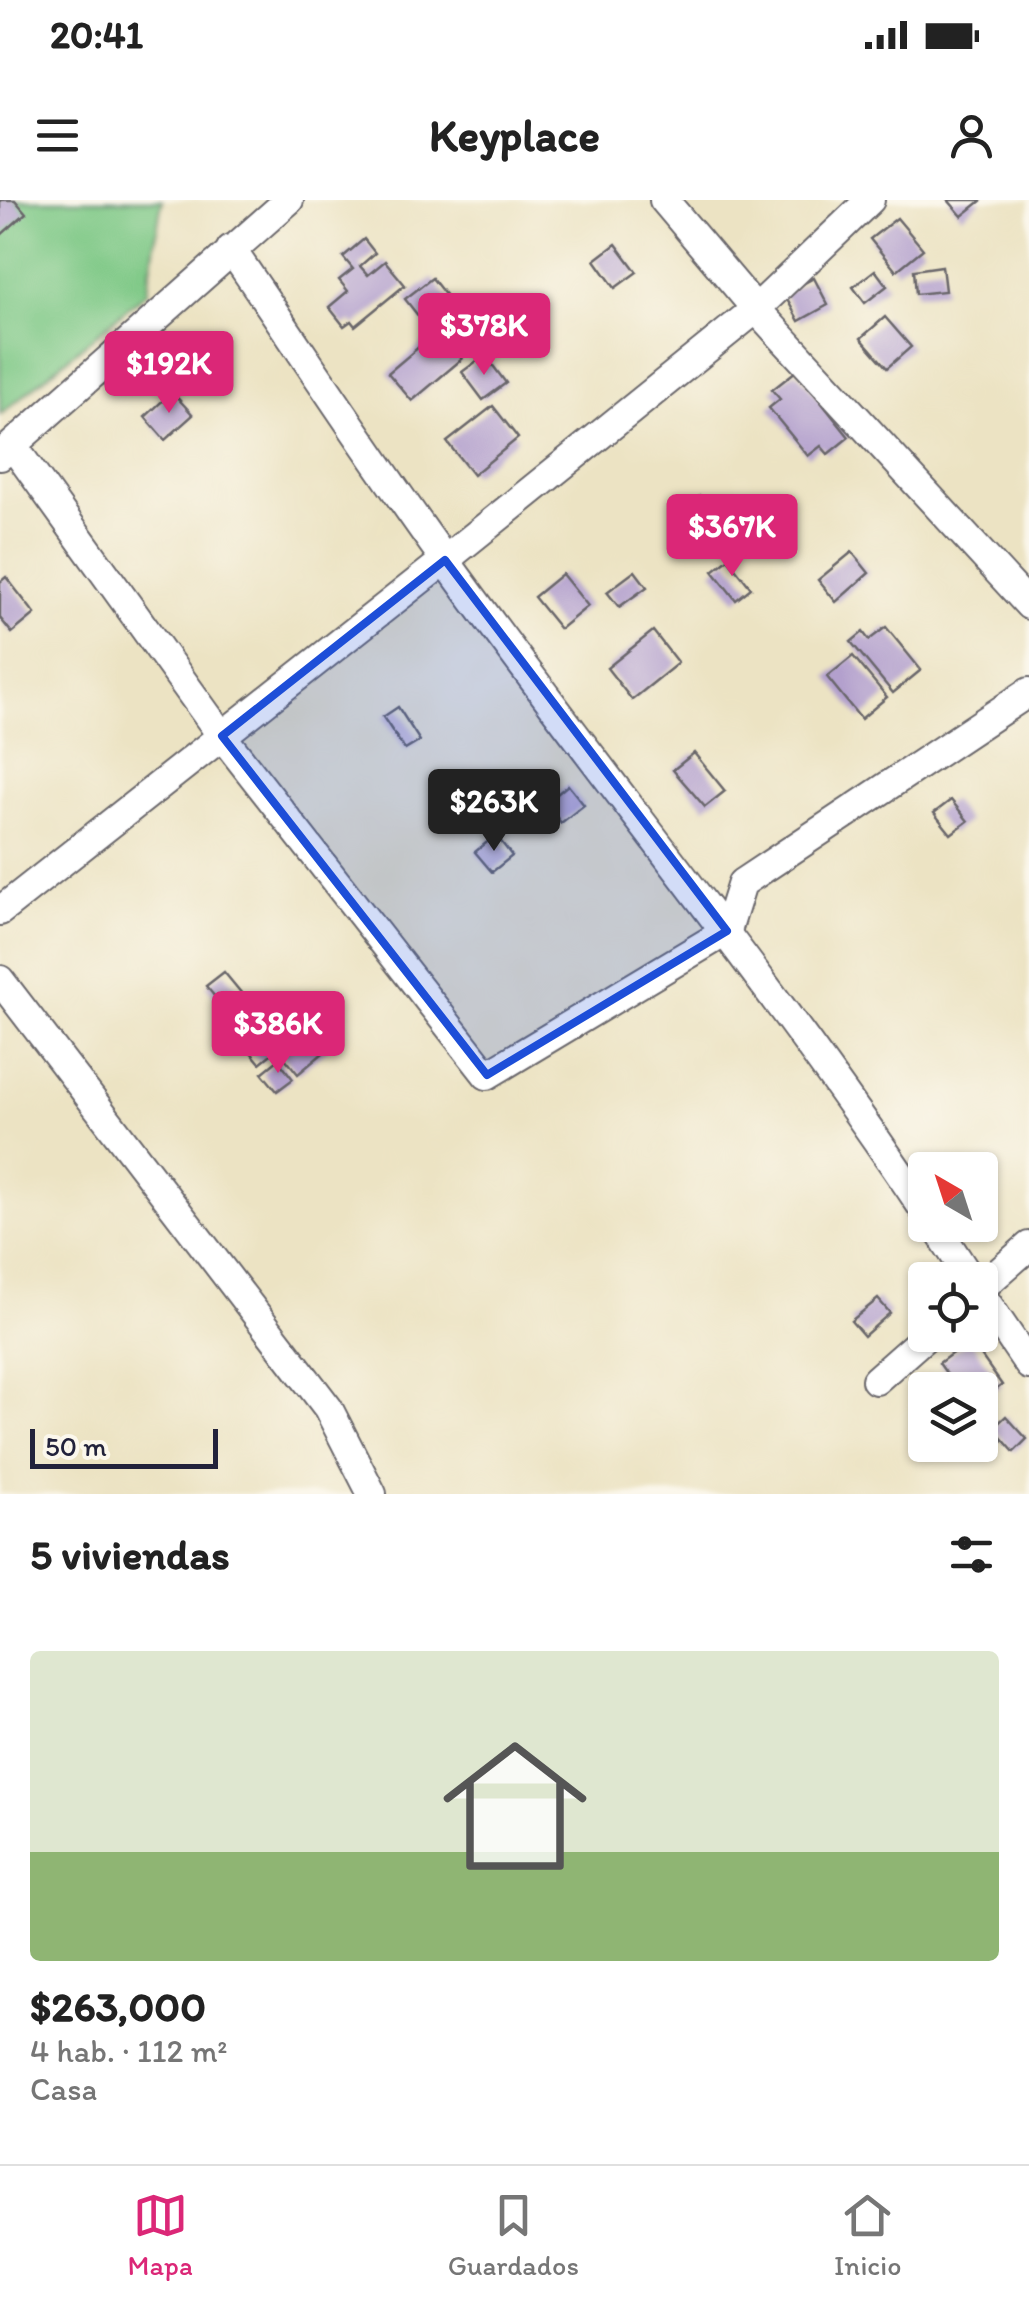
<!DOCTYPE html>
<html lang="es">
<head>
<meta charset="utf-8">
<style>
	:root { --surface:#fff; --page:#f6f6f6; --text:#222; --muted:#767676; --line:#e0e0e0; --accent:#db2777 }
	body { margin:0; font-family:Itim,sans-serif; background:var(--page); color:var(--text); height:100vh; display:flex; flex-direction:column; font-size:38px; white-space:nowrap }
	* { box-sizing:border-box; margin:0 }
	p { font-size:32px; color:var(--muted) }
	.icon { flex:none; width:55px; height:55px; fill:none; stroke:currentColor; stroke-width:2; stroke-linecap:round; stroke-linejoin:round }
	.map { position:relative; height:1294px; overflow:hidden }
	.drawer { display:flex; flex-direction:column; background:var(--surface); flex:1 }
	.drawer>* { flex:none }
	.needle { width:65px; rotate:321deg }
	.tools { position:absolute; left:908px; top:952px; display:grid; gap:20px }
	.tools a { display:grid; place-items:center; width:90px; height:90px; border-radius:10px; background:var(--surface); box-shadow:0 2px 8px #0004; font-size:50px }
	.scale { position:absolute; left:30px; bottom:25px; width:188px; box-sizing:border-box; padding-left:10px; border:5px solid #22223b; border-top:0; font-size:28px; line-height:35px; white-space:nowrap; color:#22223b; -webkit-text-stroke:8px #fbf7ec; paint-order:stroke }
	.price { position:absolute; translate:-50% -85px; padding:0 22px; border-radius:10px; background:var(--accent); color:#fff; font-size:32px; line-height:65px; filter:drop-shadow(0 2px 5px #0008) }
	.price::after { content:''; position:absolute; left:50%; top:60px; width:30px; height:22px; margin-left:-15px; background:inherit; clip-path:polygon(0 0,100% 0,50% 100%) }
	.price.current { background:#222; color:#fff }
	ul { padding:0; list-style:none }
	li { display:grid; align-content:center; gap:20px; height:530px; padding:0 30px }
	li span { display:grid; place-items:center; height:310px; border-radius:10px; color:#555 }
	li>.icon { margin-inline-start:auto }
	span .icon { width:180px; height:180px; fill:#fffc; stroke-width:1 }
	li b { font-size:42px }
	h2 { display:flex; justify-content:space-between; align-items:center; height:120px; padding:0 30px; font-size:42px }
	.status { display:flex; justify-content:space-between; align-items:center; height:70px; padding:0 50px; background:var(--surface); direction:ltr }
	.status svg { height:28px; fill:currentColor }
	header { display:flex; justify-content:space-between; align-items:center; height:130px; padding:0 30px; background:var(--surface); font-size:45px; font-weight:800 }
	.tabs { display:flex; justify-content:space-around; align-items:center; height:140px; border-top:2px solid var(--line); background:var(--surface); font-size:28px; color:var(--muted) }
	.tabs a { display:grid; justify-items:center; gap:5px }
	.tabs .current { color:var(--accent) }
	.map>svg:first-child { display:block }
	.green { fill:#7dc885; stroke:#507560; stroke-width:2.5 }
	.building { fill:#b3a0cd }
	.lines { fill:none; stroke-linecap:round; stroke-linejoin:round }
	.minor-casing { stroke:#69666b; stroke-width:32 }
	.minor { stroke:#fff; stroke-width:28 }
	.marked { fill:#1d4ed8; fill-opacity:0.2; stroke:#1d4ed8; stroke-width:8; stroke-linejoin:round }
</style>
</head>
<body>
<div class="status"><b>20:41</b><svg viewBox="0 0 49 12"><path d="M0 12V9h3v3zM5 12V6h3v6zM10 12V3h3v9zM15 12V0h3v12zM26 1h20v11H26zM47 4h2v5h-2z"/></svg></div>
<header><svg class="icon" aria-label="menu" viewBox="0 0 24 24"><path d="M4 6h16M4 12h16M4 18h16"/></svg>Keyplace<svg class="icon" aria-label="person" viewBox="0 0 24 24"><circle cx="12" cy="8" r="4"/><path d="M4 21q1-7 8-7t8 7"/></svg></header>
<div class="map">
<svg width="1029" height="1294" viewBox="0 0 1029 1294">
	<rect width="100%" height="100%" fill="#fbf7ec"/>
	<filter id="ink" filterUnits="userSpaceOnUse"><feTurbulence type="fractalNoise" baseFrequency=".01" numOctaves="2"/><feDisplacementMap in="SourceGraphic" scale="20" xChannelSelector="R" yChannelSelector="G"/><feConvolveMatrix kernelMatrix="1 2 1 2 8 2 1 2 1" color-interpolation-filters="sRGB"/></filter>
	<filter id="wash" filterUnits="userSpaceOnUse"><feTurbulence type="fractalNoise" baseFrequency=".0048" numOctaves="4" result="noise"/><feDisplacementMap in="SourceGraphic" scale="40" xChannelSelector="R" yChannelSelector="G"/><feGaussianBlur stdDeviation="2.25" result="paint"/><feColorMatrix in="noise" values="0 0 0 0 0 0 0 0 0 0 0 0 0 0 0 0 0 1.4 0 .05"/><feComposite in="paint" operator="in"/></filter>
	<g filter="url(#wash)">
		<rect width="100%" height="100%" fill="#ece3c3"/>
		<path class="green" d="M 0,0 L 162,0 L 147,92 L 0,215 Z"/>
		<g id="blocks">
			<g class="building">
				<path d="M 0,0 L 15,0 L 26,13 L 0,36 Z"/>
				<path d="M 948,0 L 982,0 L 962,16 Z"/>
				<path d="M 897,18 L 923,49 L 896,71 L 870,39 Z"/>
				<path d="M 364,39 L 375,53 L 360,66 L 368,75 L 385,61 L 405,85 L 355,126 L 351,121 L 344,126 L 329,107 L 348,91 L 339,80 L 353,69 L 343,57 Z"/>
				<path d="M 616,44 L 637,72 L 615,88 L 595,60 Z"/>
				<path d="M 942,66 L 945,91 L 916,94 L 914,70 Z"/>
				<path d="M 875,70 L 887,86 L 865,103 L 853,87 Z"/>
				<path d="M 432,78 L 461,115 L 439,132 L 462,159 L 412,201 L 388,173 L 433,135 L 405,99 Z"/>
				<path d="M 814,78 L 828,105 L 799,121 L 784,94 Z"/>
				<path d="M 885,117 L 911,147 L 887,168 L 861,138 Z"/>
				<path d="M 485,155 L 506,183 L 483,200 L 462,172 Z"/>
				<path d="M 796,171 L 849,237 L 828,254 L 821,246 L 808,256 L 769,208 L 780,199 L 772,190 Z"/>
				<path d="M 172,192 L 193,215 L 165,240 L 145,217 Z"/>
				<path d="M 493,206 L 518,238 L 473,275 L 447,242 Z"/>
				<path d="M 700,296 L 712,311 L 700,321 L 688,306 Z"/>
				<path d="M 852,352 L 869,373 L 836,402 L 818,380 Z"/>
				<path d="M 728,359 L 751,388 L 736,400 L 713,371 Z"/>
				<path d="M 635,371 L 647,387 L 619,407 L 607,392 Z"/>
				<path d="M 562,374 L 588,406 L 560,429 L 534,397 Z"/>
				<path d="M 6,377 L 35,414 L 12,433 L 0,418 L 0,382 Z"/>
				<path d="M 886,427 L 921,470 L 893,493 L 851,442 L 863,432 L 869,440 Z"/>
				<path d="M 653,431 L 678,463 L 632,500 L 607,468 Z"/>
				<path d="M 853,456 L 887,497 L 861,519 L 827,477 Z"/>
				<path d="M 398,507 L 420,541 L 405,550 L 383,517 Z"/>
				<path d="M 694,553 L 725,591 L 705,607 L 673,570 Z"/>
				<path d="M 568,585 L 584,605 L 561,623 L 546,603 Z"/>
				<path d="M 951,600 L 968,621 L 951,634 L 934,613 Z"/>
				<path d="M 496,635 L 512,656 L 492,672 L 475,652 Z"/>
				<path d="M 224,772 L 252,806 L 260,799 L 291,838 L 260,863 L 228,825 L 234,820 L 206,786 Z"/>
				<path d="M 312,826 L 329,848 L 298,874 L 280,852 Z"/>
				<path d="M 278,860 L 293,879 L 277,891 L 262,873 Z"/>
				<path d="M 878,1099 L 890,1113 L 864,1136 L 851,1121 Z"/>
				<path d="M 970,1140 L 1002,1185 L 980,1202 L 980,1190 L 958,1190 L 939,1163 Z"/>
				<path d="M 1006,1216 L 1027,1239 L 1014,1252 L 993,1228 Z"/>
			</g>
		</g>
	</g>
	<g filter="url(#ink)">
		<use href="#blocks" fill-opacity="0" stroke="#69666b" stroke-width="2.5"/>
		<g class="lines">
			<g class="minor-casing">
				<g id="minor">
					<path d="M 664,0 L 756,109 L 1029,405"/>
					<path d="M 231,49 C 302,152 371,258 445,360 C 603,579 775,786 925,1011"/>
					<path d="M 13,246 L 222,536 L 487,875 L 727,731 L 742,683 L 1029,492"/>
					<path d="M 0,256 L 289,0"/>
					<path d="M 0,711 L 445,360 L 756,109 L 870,0"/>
					<path d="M 0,780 L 328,1208 L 372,1294"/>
					<path d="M 935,1025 L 971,1080"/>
					<path d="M 980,1089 L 1029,1046"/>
					<path d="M 980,1093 L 1029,1165"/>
					<path d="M 876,1180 L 927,1135"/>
				</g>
			</g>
			<use href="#minor" class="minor"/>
		</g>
	</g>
	<path class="marked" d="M 445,360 L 727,731 L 487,875 L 222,536 Z"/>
</svg>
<div class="tools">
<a><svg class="needle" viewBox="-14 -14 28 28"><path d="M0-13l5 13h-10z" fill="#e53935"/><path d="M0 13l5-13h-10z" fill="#767676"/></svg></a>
<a><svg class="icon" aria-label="locate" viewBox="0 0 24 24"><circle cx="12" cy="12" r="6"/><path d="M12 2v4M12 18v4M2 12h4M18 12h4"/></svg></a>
<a><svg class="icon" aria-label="layers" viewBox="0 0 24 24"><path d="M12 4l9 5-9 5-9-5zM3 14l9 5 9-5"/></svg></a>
</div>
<div class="scale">50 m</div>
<b class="price" style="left:484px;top:178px">$378K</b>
<b class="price" style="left:169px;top:216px">$192K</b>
<b class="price" style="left:732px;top:379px">$367K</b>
<b class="price current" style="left:494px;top:654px">$263K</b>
<b class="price" style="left:278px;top:876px">$386K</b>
</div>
<section class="drawer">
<h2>5 viviendas<svg class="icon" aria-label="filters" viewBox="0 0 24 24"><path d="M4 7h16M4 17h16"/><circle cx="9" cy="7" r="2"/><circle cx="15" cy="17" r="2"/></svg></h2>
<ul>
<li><span style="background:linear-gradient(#dfe7d0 65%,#8fb573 0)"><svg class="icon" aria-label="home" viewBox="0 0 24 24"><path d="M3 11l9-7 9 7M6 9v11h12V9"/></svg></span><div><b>$263,000</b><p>4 hab. · 112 m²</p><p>Casa</p></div></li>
</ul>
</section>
<nav class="tabs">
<a class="current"><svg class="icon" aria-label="map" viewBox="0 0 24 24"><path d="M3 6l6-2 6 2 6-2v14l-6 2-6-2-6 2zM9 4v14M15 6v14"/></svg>Mapa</a>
<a><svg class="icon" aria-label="saved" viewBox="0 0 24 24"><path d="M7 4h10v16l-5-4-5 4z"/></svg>Guardados</a>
<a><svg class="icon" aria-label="home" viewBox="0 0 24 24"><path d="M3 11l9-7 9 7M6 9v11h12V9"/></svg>Inicio</a>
</nav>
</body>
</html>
